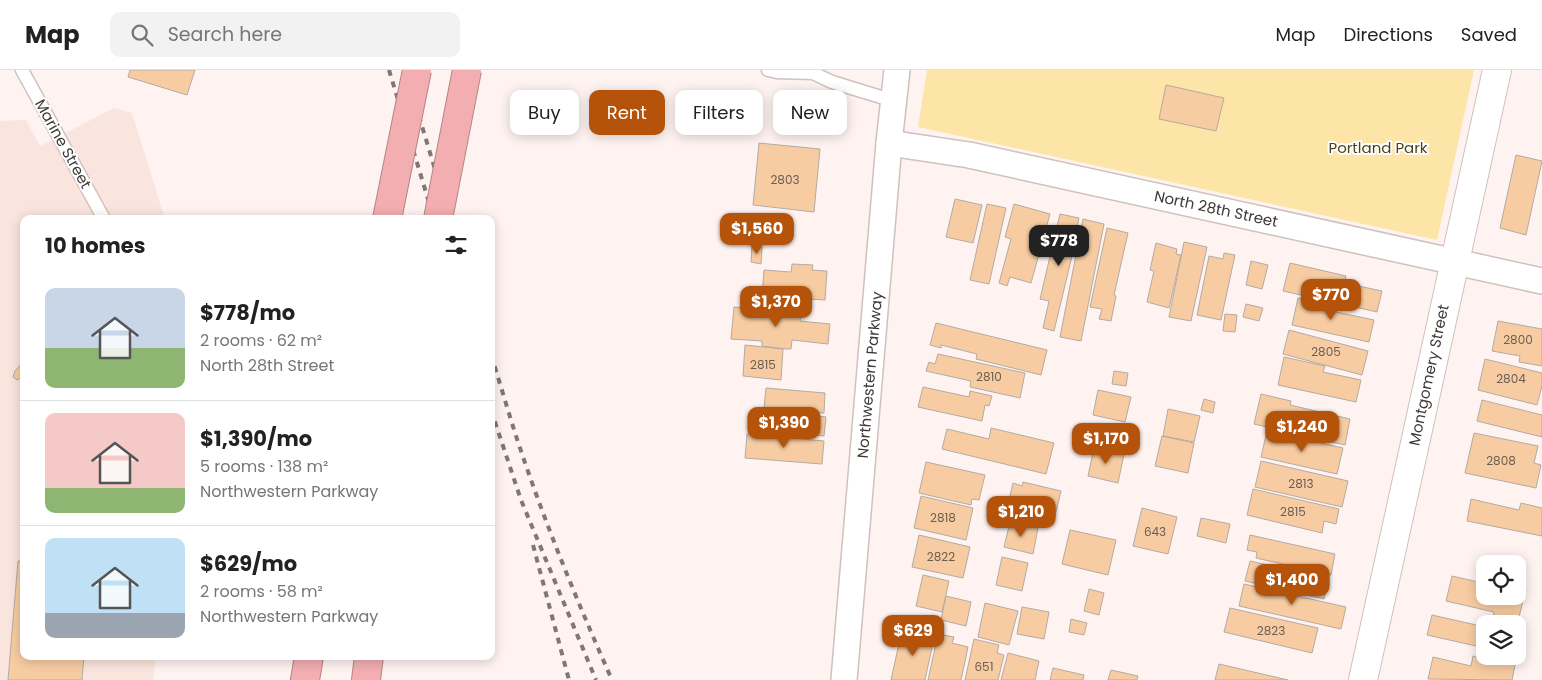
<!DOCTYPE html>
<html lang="en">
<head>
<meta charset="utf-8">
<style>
	:root { --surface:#fff; --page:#f2f2f2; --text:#222; --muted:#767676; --line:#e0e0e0; --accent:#b45309 }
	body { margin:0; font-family:Poppins,sans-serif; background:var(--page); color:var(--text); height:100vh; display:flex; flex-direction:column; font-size:19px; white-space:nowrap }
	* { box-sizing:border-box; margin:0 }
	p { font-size:16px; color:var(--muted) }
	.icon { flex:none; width:28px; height:28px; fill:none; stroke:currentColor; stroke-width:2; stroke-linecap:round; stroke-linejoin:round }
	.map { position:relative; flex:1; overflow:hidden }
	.drawer { position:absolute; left:20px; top:145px; width:475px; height:445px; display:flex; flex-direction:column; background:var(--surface); border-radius:10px; box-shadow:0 2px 12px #0003 }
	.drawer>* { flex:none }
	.top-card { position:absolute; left:510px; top:20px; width:475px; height:45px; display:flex; gap:10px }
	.controls { position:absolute; left:1476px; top:485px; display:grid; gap:10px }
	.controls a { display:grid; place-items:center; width:50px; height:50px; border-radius:10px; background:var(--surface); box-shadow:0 2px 12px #0003; font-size:25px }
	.price { position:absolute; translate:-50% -42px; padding:0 11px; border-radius:10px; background:var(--accent); color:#fff; font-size:16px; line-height:32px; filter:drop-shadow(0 1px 2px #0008) }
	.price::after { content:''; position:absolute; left:50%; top:30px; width:15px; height:11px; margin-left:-8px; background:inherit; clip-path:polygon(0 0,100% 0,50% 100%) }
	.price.on { background:#222; color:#fff }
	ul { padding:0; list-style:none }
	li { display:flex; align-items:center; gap:15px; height:125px; padding:0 25px }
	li+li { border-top:1px solid var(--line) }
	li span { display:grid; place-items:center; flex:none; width:140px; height:100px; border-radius:10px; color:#555 }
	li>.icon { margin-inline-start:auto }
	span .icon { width:60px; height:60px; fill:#fffc; stroke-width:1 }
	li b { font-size:21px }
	h2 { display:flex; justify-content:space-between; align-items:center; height:60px; padding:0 25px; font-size:21px }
	.chip { padding:0 18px; border-radius:10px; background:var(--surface); box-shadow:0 2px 12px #0003; font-size:18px; line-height:45px }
	.chip.on { background:var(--accent); color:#fff }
	header { display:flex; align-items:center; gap:30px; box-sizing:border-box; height:70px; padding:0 25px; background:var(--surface); border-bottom:1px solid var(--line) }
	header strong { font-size:24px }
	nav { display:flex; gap:28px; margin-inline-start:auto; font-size:18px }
	.search { width:350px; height:45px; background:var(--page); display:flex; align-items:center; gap:12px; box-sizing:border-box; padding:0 18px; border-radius:10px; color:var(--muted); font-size:19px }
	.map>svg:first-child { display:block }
	.built { fill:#fae5de }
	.green { fill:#fce5a6 }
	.building { fill:#f7cca2; stroke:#b3aba3 }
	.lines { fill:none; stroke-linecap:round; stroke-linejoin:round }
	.service-casing { stroke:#cec2bd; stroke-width:15 }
	.minor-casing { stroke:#cec2bd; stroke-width:28 }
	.tertiary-casing { stroke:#cec2bd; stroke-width:30 }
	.motorway-casing { stroke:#b38586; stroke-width:30 }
	.service { stroke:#fff; stroke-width:12 }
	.minor { stroke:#fff; stroke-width:25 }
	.tertiary { stroke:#fff; stroke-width:28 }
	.motorway { stroke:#f2aeb1; stroke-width:28 }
	.rail { stroke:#7e7774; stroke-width:4; stroke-dasharray:6 6; stroke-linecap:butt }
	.motorway-bridge-casing { stroke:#b38586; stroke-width:30; stroke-linecap:butt }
	.motorway-bridge { stroke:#f2aeb1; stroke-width:28 }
	.labels { text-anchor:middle; stroke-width:4; stroke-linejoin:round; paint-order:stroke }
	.number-label { font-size:12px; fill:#6c5e52 }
	.street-label { font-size:15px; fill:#3e3937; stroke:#fff }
	.park-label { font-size:15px; fill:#4f4118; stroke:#fff }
</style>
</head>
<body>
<header>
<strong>Map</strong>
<div class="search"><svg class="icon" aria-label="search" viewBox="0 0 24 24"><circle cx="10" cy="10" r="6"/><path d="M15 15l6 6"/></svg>Search here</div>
<nav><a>Map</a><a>Directions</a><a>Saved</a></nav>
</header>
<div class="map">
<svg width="1542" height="610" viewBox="0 0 1542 610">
	<rect width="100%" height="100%" fill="#fef3f0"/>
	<path class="built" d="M 114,38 L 132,43 L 165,149 L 24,149 L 24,586 L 156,586 L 153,610 L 0,610 L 0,51 L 26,50 L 40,76 Z"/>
	<path class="green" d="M 927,0 L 1474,0 L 1437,170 L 918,57 Z"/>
	<g class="building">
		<path d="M 130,0 L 195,0 L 187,25 L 128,7 Z"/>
		<path d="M 1166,15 L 1224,28 L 1216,61 L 1159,49 Z"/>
		<path d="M 759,73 L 820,79 L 814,142 L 753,135 Z"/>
		<path d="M 1516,85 L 1542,91 L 1526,165 L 1500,158 Z"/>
		<path d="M 955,129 L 982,135 L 973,173 L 946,167 Z"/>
		<path d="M 987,134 L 1006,138 L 989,214 L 970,210 Z"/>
		<path d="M 1014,134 L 1050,144 L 1031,213 L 1010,207 L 1007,216 L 999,213 L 1011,169 L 1005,167 Z"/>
		<path d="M 1060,144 L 1079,148 L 1077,157 L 1079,157 L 1054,261 L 1043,258 L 1049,231 L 1040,229 Z"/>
		<path d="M 1083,149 L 1104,154 L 1081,271 L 1060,267 Z"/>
		<path d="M 1107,158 L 1128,163 L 1114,225 L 1116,226 L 1111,251 L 1099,249 L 1102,239 L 1090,237 Z"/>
		<path d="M 1184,172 L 1207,177 L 1191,251 L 1169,247 Z"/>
		<path d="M 1156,173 L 1177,179 L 1176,184 L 1181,185 L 1169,238 L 1147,232 L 1154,201 L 1150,200 Z"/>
		<path d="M 752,176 L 762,177 L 761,194 L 751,192 Z"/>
		<path d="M 1224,183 L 1235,185 L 1221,250 L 1197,245 L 1209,186 L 1223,189 Z"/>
		<path d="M 1251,191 L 1268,195 L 1262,219 L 1246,215 Z"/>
		<path d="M 1290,193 L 1346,206 L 1344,213 L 1382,221 L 1377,242 L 1283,221 Z"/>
		<path d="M 792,194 L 813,195 L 812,200 L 827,201 L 825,230 L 762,226 L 764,200 L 791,202 Z"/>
		<path d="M 1298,228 L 1338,236 L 1336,242 L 1374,250 L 1369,272 L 1292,255 Z"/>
		<path d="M 1246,234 L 1263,238 L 1259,251 L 1243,247 Z"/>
		<path d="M 734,237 L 801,243 L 800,251 L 830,254 L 828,274 L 792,270 L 791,279 L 786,279 L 762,276 L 762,271 L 731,269 Z"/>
		<path d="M 1225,244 L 1237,245 L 1235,262 L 1223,261 Z"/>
		<path d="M 1498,251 L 1542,259 L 1542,296 L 1519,292 L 1520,286 L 1492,281 Z"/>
		<path d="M 936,253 L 1047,280 L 1041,305 L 976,289 L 977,284 L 941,275 L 941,278 L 930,275 Z"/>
		<path d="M 1289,260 L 1368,281 L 1362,305 L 1283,284 Z"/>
		<path d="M 745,275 L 783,279 L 781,310 L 743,306 Z"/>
		<path d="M 938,284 L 1025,303 L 1020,328 L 970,317 L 971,311 L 926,301 L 929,292 L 935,294 Z"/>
		<path d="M 1284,287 L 1325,296 L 1323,302 L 1361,310 L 1356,332 L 1278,315 Z"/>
		<path d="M 1485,289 L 1542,303 L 1542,316 L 1537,335 L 1478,320 Z"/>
		<path d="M 24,291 L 24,306 L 17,310 L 13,307 L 15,301 Z"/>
		<path d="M 1114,301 L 1128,303 L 1126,316 L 1112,314 Z"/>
		<path d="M 923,317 L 969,327 L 970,321 L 992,326 L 989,336 L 985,335 L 982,351 L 918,337 Z"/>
		<path d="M 766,318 L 825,323 L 824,343 L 764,338 Z"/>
		<path d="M 1098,320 L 1131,327 L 1125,352 L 1093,345 Z"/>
		<path d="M 1261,324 L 1291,331 L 1290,335 L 1350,349 L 1345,375 L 1254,354 Z"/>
		<path d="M 1204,329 L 1215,332 L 1213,343 L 1201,340 Z"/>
		<path d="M 1482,330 L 1542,345 L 1542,367 L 1477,351 Z"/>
		<path d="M 754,338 L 826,347 L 824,366 L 752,357 Z"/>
		<path d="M 1168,339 L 1200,346 L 1194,372 L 1163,366 Z"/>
		<path d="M 991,358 L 1054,373 L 1046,404 L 942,379 L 947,359 L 989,369 Z"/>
		<path d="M 1097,359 L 1108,361 L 1106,374 L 1095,372 Z"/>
		<path d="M 1267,361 L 1343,378 L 1337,404 L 1261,387 Z"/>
		<path d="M 1474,363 L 1538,376 L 1534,393 L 1541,395 L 1536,418 L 1465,403 Z"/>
		<path d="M 747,364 L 824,371 L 822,394 L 745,388 Z"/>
		<path d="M 1162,366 L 1194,373 L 1188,403 L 1155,396 Z"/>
		<path d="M 1094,378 L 1124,384 L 1118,413 L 1088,406 Z"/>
		<path d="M 1261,391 L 1348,411 L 1342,437 L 1255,417 Z"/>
		<path d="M 926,392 L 985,405 L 979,430 L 972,429 L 971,435 L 919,423 Z"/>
		<path d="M 1023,412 L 1061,421 L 1054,450 L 1017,441 L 1019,433 L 1009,430 L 1013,413 L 1022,416 Z"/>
		<path d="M 1253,419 L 1339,439 L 1336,454 L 1324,451 L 1322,463 L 1247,445 Z"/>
		<path d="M 921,426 L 973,438 L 966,470 L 914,458 Z"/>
		<path d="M 1471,429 L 1519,440 L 1521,433 L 1542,438 L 1542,466 L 1467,451 Z"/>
		<path d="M 1142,438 L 1177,447 L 1168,484 L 1133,476 Z"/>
		<path d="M 1201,448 L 1230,454 L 1226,473 L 1197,466 Z"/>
		<path d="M 1010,452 L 1038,458 L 1033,484 L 1004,477 Z"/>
		<path d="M 1070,460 L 1116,470 L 1108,505 L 1062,494 Z"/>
		<path d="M 919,465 L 970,477 L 963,508 L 912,497 Z"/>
		<path d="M 1250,465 L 1335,484 L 1331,505 L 1256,488 L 1257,482 L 1247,480 Z"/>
		<path d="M 1002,487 L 1028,493 L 1022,521 L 996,515 Z"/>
		<path d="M 18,491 L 24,491 L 24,586 L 84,586 L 82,610 L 8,610 Z"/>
		<path d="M 1250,491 L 1329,509 L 1324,529 L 1245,511 Z"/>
		<path d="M 923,505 L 949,511 L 942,542 L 916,536 Z"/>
		<path d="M 1452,506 L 1478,512 L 1479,508 L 1485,509 L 1485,526 L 1518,526 L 1518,517 L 1526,519 L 1519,547 L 1510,545 L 1508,554 L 1506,554 L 1492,550 L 1494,542 L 1446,531 Z"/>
		<path d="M 1244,514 L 1346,537 L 1341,559 L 1239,536 Z"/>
		<path d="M 1089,519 L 1104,523 L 1099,545 L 1084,541 Z"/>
		<path d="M 946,526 L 971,532 L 966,556 L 941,550 Z"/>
		<path d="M 985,533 L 1018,541 L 1009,575 L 978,567 Z"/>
		<path d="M 1022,537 L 1049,542 L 1044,569 L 1017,564 Z"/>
		<path d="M 1230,538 L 1318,558 L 1312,583 L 1224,562 Z"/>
		<path d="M 1432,545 L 1485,557 L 1485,578 L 1427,565 Z"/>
		<path d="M 1071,549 L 1087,553 L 1084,565 L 1069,562 Z"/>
		<path d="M 1518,558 L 1522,559 L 1518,577 Z"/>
		<path d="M 902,560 L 934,568 L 925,610 L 891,610 Z"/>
		<path d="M 938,564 L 954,567 L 952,573 L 968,577 L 961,610 L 928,610 Z"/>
		<path d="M 974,569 L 999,575 L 997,583 L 1004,585 L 998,610 L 965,610 Z"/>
		<path d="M 1008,583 L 1039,591 L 1035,610 L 1001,610 Z"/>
		<path d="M 1473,586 L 1515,595 L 1512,610 L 1428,609 L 1433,587 L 1471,596 Z"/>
		<path d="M 1485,586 L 1515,586 L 1514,593 Z"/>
		<path d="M 1219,594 L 1288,610 L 1215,610 Z"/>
		<path d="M 1053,598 L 1084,605 L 1083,610 L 1050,610 Z"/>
		<path d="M 1111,600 L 1138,606 L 1137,610 L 1108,610 Z"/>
	</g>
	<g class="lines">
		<g class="service-casing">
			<g id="service">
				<path d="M 22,0 L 104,149"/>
				<path d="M 768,0 L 777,2 L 813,3 L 832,12 L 894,31"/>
			</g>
		</g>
		<g class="minor-casing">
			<g id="minor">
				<path d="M 889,73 L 969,85 L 1542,211"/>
				<path d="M 844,610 L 889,73 L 897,0"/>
			</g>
		</g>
		<g class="tertiary-casing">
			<path id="tertiary" d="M 1363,610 L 1497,0"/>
		</g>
		<g class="motorway-casing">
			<g id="motorway">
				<path d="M 305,610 L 309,586"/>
				<path d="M 366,610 L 369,586"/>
			</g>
		</g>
		<use href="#service" class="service"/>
		<use href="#minor" class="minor"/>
		<use href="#tertiary" class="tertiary"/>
		<use href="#motorway" class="motorway"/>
		<g class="rail">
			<path d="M 389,0 L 434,149"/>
			<path d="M 405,0 L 450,149"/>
			<path d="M 491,285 C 500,313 508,341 517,369 C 544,451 577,531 612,610"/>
			<path d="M 491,340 L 521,430 L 596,610"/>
			<path d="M 533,475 L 569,610"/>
		</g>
		<g class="motorway-bridge-casing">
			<g id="motorway-bridge">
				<path d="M 387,149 L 417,0"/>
				<path d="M 438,149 L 467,0"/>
			</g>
		</g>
		<use href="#motorway-bridge" class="motorway-bridge"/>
	</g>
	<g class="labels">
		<g class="number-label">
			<text x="785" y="114">2803</text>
			<text x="1518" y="274">2800</text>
			<text x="1326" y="286">2805</text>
			<text x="763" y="299">2815</text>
			<text x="989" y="311">2810</text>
			<text x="1511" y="313">2804</text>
			<text x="1501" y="395">2808</text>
			<text x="1301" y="418">2813</text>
			<text x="1293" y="446">2815</text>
			<text x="943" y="452">2818</text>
			<text x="1155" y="466">643</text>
			<text x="941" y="491">2822</text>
			<text x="1271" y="565">2823</text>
			<text x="984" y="601">651</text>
		</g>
		<g class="street-label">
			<text transform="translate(63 74) rotate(61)" y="5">Marine Street</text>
			<text transform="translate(1216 139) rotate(12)" y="5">North 28th Street</text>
			<text transform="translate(870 305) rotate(-85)" y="5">Northwestern Parkway</text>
			<text transform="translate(1429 305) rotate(-78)" y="5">Montgomery Street</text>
		</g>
		<g class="park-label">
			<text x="1378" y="83">Portland Park</text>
		</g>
	</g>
</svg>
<div class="controls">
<a><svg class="icon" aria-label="locate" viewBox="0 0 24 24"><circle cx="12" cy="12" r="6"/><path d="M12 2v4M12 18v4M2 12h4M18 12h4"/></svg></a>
<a><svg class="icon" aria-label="layers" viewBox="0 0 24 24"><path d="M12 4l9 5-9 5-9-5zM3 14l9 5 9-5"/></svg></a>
</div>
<b class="price" style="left:757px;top:185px">$1,560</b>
<b class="price on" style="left:1059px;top:197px">$778</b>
<b class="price" style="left:1331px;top:251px">$770</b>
<b class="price" style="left:776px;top:258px">$1,370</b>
<b class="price" style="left:784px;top:379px">$1,390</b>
<b class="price" style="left:1302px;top:383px">$1,240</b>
<b class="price" style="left:1106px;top:395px">$1,170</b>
<b class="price" style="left:1021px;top:468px">$1,210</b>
<b class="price" style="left:1292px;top:536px">$1,400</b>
<b class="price" style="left:913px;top:587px">$629</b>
<div class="top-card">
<a class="chip">Buy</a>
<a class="chip on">Rent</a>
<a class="chip">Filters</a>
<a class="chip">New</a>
</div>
<section class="drawer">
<h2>10 homes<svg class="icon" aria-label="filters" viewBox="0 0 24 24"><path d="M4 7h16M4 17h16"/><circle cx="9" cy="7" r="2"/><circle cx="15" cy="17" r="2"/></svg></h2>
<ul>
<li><span style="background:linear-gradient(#c9d6e8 60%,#8fb573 0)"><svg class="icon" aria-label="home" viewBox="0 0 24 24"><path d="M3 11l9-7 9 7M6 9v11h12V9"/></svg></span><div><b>$778/mo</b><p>2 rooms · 62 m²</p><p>North 28th Street</p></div></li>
<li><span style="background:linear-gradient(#f6c9c9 75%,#8fb573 0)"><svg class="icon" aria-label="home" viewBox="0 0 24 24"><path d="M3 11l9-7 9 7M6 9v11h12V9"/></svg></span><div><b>$1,390/mo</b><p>5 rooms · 138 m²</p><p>Northwestern Parkway</p></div></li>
<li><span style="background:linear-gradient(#bfe0f5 75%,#9aa5b1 0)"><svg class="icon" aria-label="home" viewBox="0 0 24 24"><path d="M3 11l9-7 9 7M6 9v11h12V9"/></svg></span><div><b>$629/mo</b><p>2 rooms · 58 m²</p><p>Northwestern Parkway</p></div></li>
</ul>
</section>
</div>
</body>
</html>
